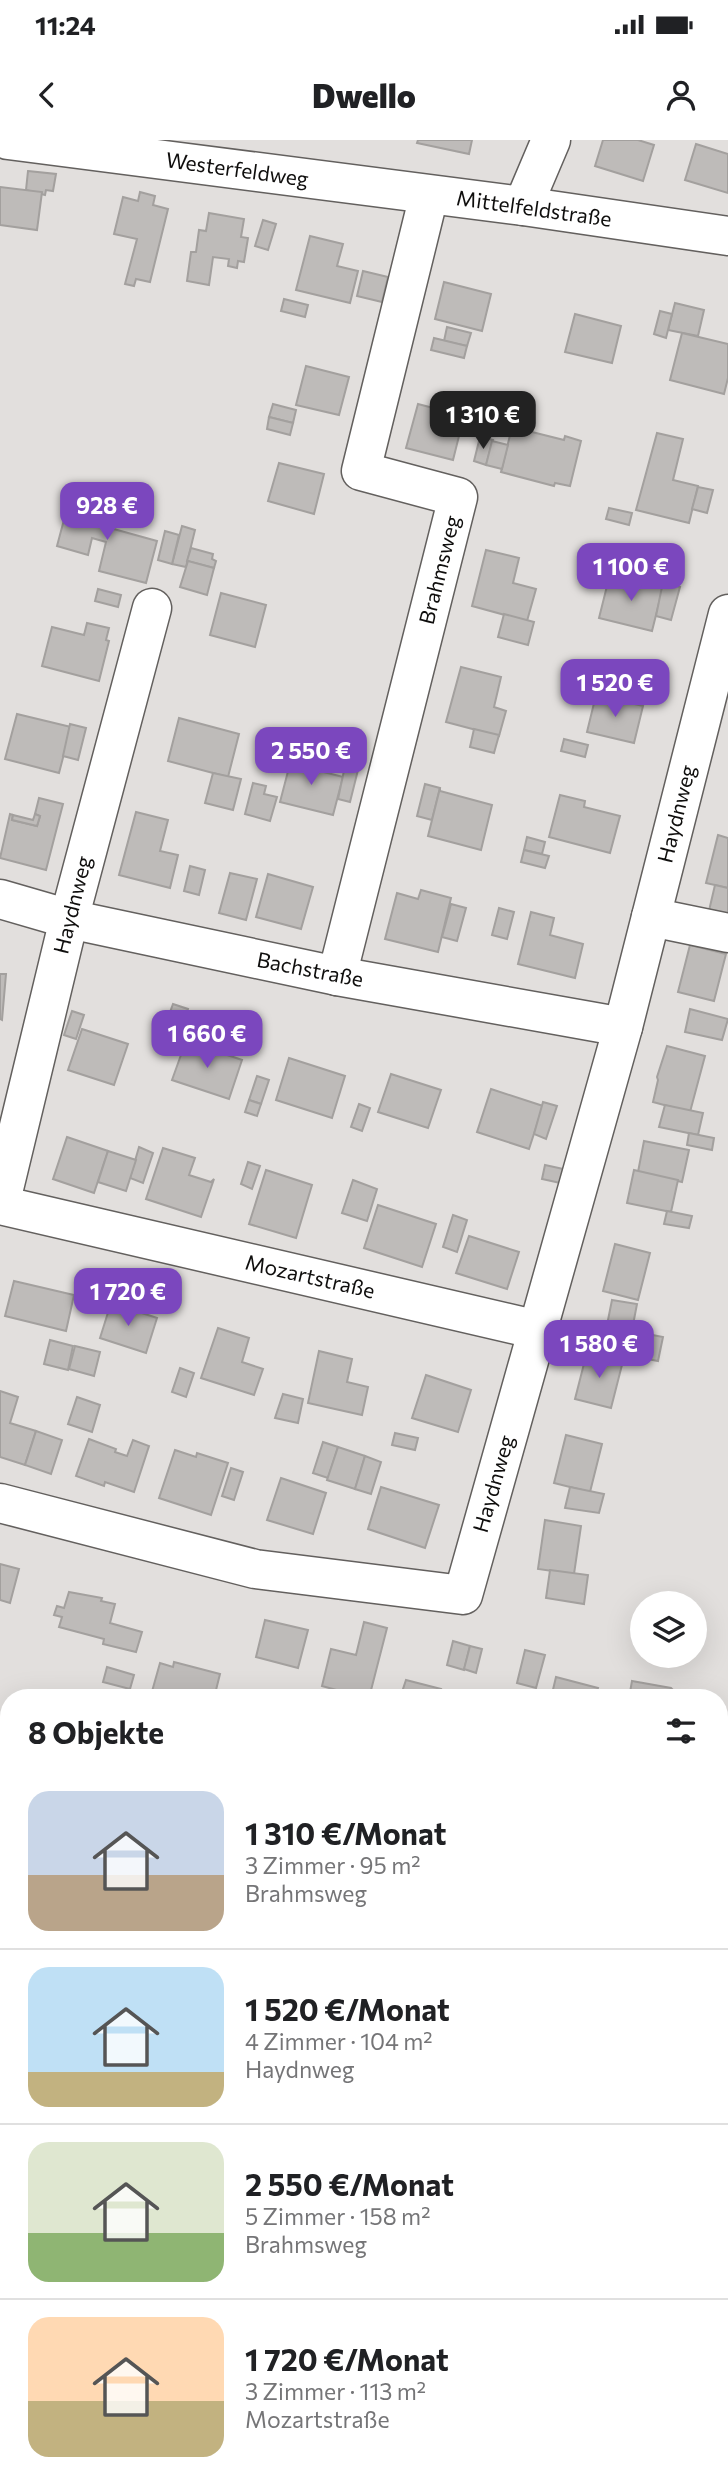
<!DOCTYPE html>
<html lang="de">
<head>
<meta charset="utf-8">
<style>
	:root { --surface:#fff; --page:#f2f2f2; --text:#202124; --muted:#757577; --line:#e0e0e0; --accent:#7b47be }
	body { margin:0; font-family:Commissioner,sans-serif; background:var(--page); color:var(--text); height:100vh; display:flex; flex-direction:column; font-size:26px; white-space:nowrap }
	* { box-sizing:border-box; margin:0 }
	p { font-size:23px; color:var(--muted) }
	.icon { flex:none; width:38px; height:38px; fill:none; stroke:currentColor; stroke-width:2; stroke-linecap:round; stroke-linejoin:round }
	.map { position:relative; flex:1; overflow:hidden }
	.details { position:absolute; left:0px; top:1549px; width:728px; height:800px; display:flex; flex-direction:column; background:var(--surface); border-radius:28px 28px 0 0; box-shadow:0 7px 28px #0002 }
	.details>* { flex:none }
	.tools { position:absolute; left:630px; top:1451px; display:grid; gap:14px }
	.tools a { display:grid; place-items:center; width:77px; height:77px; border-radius:50%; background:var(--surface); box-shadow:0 7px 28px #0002; font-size:35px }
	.price { position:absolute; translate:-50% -60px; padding:0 16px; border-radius:14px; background:var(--accent); color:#fff; font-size:23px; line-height:46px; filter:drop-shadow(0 2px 4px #0008) }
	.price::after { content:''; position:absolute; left:50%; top:42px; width:21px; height:16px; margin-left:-10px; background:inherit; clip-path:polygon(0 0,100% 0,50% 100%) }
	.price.selected { background:#222; color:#fff }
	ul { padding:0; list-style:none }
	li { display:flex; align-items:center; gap:21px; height:175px; padding:0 28px }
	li+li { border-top:2px solid var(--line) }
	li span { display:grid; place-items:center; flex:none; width:196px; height:140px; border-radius:21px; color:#555 }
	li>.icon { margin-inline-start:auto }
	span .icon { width:84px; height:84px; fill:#fffc; stroke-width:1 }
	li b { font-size:30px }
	h2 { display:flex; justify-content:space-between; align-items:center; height:84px; padding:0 28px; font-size:30px }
	.status { display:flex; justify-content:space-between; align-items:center; height:49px; padding:0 35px; background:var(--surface); direction:ltr }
	.status svg { height:19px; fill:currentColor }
	header { display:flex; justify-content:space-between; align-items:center; height:91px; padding:0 28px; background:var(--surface); font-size:32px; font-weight:800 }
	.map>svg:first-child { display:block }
	.green { fill:#7cd496 }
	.building { fill:#bebbb9; stroke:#a3a09e; stroke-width:2 }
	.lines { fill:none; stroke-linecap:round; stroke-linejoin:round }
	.minor-casing { stroke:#63605e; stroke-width:41 }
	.minor { stroke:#fff; stroke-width:38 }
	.labels { text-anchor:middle; stroke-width:6; stroke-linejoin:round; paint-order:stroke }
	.street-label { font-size:21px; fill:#0f0e0d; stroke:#fff }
</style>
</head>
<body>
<div class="status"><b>11:24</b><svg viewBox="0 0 49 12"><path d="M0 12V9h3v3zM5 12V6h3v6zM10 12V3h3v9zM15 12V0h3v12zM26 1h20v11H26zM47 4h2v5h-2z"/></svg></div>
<header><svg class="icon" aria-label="back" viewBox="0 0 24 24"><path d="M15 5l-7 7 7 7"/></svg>Dwello<svg class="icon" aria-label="person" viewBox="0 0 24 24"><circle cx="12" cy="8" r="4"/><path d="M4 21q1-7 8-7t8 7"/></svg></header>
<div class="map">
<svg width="728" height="2347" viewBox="0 0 728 2347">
	<rect width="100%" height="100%" fill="#e2dfdd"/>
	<path class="green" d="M 719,1848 L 728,1849 L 728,1952 L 719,1947 Z"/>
	<g class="building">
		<path d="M 418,0 L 472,0 L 469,14 L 417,3 Z"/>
		<path d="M 603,0 L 638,0 L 654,5 L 643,41 L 595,26 Z"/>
		<path d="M 696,4 L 728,14 L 728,53 L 685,40 Z"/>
		<path d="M 28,31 L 56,34 L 53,51 L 46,50 L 45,55 L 26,50 Z"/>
		<path d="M 0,47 L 42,52 L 37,90 L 0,85 Z"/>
		<path d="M 140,52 L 155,56 L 153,65 L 168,69 L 150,142 L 136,139 L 134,146 L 125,144 L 137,99 L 114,94 L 123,57 L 138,61 Z"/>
		<path d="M 209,73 L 244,79 L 241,97 L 248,98 L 244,122 L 238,121 L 237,128 L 228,126 L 229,119 L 213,117 L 209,145 L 187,141 L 191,112 L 196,112 L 199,90 L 206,91 Z"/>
		<path d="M 263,80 L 276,84 L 268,110 L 255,106 Z"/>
		<path d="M 310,96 L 343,104 L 337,126 L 358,131 L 350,163 L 296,150 Z"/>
		<path d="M 363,131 L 388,137 L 382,162 L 357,156 Z"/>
		<path d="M 444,142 L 491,154 L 482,191 L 435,179 Z"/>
		<path d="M 284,159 L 308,165 L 305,177 L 281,171 Z"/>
		<path d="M 675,163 L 704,170 L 698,196 L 668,190 Z"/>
		<path d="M 660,171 L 672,174 L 666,198 L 654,194 Z"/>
		<path d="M 575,174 L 621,186 L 612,223 L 565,212 Z"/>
		<path d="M 447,187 L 471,193 L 467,206 L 444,201 Z"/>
		<path d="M 682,193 L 728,204 L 728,238 L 724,254 L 670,240 Z"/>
		<path d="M 434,198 L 467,206 L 464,218 L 431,210 Z"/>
		<path d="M 306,226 L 349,237 L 339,275 L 296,265 Z"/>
		<path d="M 273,264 L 296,270 L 293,283 L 269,277 Z"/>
		<path d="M 418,264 L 464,276 L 453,320 L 406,308 Z"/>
		<path d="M 269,277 L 293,283 L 290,295 L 267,289 Z"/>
		<path d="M 512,287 L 564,300 L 565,296 L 581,301 L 570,346 L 555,343 L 554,346 L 501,332 Z"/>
		<path d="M 657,293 L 683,299 L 673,340 L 698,346 L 689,383 L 636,370 Z"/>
		<path d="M 480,297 L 493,300 L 486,325 L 474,321 Z"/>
		<path d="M 492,301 L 508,305 L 502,329 L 486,325 Z"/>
		<path d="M 279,323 L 324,334 L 314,374 L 268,361 Z"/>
		<path d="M 698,347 L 713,350 L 707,373 L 692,369 Z"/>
		<path d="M 69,361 L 114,372 L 110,388 L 157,401 L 146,443 L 99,431 L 106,402 L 92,398 L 88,415 L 57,406 Z"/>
		<path d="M 609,368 L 632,373 L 629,385 L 606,379 Z"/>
		<path d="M 182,386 L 195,390 L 186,427 L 172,424 Z"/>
		<path d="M 165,391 L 179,395 L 172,424 L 158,420 Z"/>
		<path d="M 191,408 L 213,414 L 212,419 L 216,421 L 214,428 L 187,421 Z"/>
		<path d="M 486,410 L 519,418 L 513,443 L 536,449 L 527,481 L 472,466 Z"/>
		<path d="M 188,421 L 214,428 L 207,455 L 180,447 Z"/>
		<path d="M 610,434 L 663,447 L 652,491 L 599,478 Z"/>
		<path d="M 663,442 L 680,447 L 671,480 L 656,476 Z"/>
		<path d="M 98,449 L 121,455 L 118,467 L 95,461 Z"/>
		<path d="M 221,453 L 266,465 L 255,507 L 210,495 Z"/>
		<path d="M 504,474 L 534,482 L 528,505 L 498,497 Z"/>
		<path d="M 87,483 L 109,488 L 106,500 L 109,501 L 99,541 L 42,526 L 52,487 L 84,495 Z"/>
		<path d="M 461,527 L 501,537 L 494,567 L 506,571 L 499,596 L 446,582 Z"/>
		<path d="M 596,555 L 643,566 L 634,603 L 587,592 Z"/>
		<path d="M 17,574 L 71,587 L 59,633 L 5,619 Z"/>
		<path d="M 179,578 L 239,594 L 228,637 L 168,621 Z"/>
		<path d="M 70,584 L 86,588 L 78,620 L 63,616 Z"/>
		<path d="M 474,589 L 499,595 L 494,613 L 470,607 Z"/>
		<path d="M 564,599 L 588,605 L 585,617 L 561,611 Z"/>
		<path d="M 292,616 L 314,622 L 312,629 L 343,637 L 333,675 L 280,662 Z"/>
		<path d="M 345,626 L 358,630 L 350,662 L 338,659 Z"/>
		<path d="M 213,633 L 241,639 L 233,670 L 205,663 Z"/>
		<path d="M 253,643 L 266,646 L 264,654 L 277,657 L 270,681 L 245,674 Z"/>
		<path d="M 425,644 L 440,648 L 432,680 L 417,676 Z"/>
		<path d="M 440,648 L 440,651 L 492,665 L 481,710 L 428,696 Z"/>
		<path d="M 560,655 L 585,661 L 584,667 L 620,676 L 610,713 L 549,697 Z"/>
		<path d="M 39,658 L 63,664 L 46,730 L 0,718 L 10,674 L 13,675 L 12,680 L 37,686 L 40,676 L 35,674 Z"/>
		<path d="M 136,672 L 168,680 L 160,711 L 178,715 L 170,748 L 119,735 Z"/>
		<path d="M 35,674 L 40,676 L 37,686 L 12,680 L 13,675 L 33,680 Z"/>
		<path d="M 718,695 L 728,698 L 728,748 L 706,743 Z"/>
		<path d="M 527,697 L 545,702 L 542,714 L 524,710 Z"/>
		<path d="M 524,710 L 549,716 L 545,728 L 521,722 Z"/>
		<path d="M 190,726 L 205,730 L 199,755 L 184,751 Z"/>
		<path d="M 230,733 L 257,739 L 246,780 L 219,773 Z"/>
		<path d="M 268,734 L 313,747 L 301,789 L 256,777 Z"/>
		<path d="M 715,745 L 728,748 L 728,779 L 708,775 Z"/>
		<path d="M 421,750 L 451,758 L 438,812 L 385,799 L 397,753 L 418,759 Z"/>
		<path d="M 451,764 L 466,768 L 457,801 L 442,797 Z"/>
		<path d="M 499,768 L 514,772 L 507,799 L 492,795 Z"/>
		<path d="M 531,772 L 554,778 L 550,795 L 583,804 L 575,838 L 518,824 Z"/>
		<path d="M 690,805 L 726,814 L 714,861 L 678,852 Z"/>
		<path d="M 0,834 L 6,834 L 2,880 L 0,879 Z"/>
		<path d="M 173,864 L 188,869 L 178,900 L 162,894 Z"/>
		<path d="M 690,869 L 728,879 L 722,900 L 685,892 Z"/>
		<path d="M 72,871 L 84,875 L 76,899 L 64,895 Z"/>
		<path d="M 82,889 L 128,904 L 114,945 L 68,930 Z"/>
		<path d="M 186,901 L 242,920 L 229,959 L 172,940 Z"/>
		<path d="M 667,906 L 705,916 L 690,972 L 653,962 L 658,940 L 657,937 Z"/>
		<path d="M 289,918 L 345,936 L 332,978 L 276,960 Z"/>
		<path d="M 391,934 L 441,950 L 428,988 L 378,972 Z"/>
		<path d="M 257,936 L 269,940 L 261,964 L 249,960 Z"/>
		<path d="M 491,949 L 543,966 L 529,1009 L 477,992 Z"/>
		<path d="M 249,960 L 261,964 L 257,976 L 245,972 Z"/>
		<path d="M 543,962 L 557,966 L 546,999 L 534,994 Z"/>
		<path d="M 359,964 L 370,968 L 362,991 L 351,987 Z"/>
		<path d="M 665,965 L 703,973 L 698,995 L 659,987 Z"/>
		<path d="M 689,993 L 714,998 L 712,1010 L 687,1005 Z"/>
		<path d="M 67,997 L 108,1011 L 94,1053 L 53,1039 Z"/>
		<path d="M 644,1001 L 689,1010 L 682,1042 L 638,1032 Z"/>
		<path d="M 139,1007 L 153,1013 L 143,1043 L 130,1038 Z"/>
		<path d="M 163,1008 L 195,1018 L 189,1035 L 211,1042 L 214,1039 L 201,1077 L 146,1059 Z"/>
		<path d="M 108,1011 L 136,1020 L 126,1051 L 98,1042 Z"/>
		<path d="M 248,1022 L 260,1026 L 252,1049 L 241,1044 Z"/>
		<path d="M 545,1025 L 568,1030 L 565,1044 L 542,1039 Z"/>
		<path d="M 266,1030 L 312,1045 L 296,1098 L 249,1084 Z"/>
		<path d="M 634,1030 L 678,1040 L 671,1072 L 627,1063 Z"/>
		<path d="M 353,1040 L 377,1049 L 367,1081 L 342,1073 Z"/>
		<path d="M 378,1065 L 436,1084 L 422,1127 L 364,1108 Z"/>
		<path d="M 667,1071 L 692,1076 L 689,1088 L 664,1084 Z"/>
		<path d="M 453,1075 L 467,1080 L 457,1112 L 443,1107 Z"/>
		<path d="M 469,1096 L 519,1112 L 507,1149 L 456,1133 Z"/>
		<path d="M 615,1104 L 650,1113 L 638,1160 L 603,1151 Z"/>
		<path d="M 14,1141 L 74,1155 L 66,1191 L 5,1176 Z"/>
		<path d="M 612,1160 L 637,1164 L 632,1190 L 607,1185 Z"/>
		<path d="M 111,1163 L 157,1178 L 146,1213 L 100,1198 Z"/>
		<path d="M 218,1188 L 249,1198 L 242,1222 L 263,1229 L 254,1255 L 201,1238 Z"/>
		<path d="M 627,1190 L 663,1197 L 658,1221 L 622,1214 Z"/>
		<path d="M 50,1200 L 73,1206 L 68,1230 L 44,1224 Z"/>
		<path d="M 75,1206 L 100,1212 L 94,1236 L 69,1229 Z"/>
		<path d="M 319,1211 L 352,1219 L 347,1242 L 368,1247 L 362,1275 L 308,1263 Z"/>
		<path d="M 587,1212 L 623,1221 L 611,1268 L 575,1259 Z"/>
		<path d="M 180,1228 L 194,1233 L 186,1257 L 172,1252 Z"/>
		<path d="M 426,1235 L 471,1250 L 458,1292 L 412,1278 Z"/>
		<path d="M 0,1251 L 18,1257 L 10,1283 L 36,1291 L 25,1325 L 0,1317 Z"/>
		<path d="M 283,1254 L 303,1259 L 298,1283 L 275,1278 Z"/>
		<path d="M 77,1257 L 100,1265 L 92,1292 L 68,1284 Z"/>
		<path d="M 36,1291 L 62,1300 L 51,1334 L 25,1325 Z"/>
		<path d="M 395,1293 L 418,1298 L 415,1310 L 392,1305 Z"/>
		<path d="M 566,1295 L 602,1304 L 590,1352 L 554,1343 Z"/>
		<path d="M 89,1299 L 116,1309 L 115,1312 L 127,1316 L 133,1300 L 149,1306 L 134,1352 L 105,1342 L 104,1346 L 76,1336 Z"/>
		<path d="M 323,1302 L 338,1307 L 328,1338 L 313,1333 Z"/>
		<path d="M 338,1307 L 365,1316 L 355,1349 L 327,1340 Z"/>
		<path d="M 175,1310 L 196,1317 L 197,1313 L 228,1323 L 211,1375 L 159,1358 Z"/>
		<path d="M 365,1316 L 381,1322 L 371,1354 L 355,1349 Z"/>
		<path d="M 231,1328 L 243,1332 L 234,1360 L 222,1356 Z"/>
		<path d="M 281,1338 L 326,1353 L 313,1394 L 267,1380 Z"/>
		<path d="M 381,1347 L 439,1365 L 425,1408 L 368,1389 Z"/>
		<path d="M 570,1347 L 604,1354 L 599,1373 L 565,1368 Z"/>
		<path d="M 545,1380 L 581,1386 L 574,1434 L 538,1429 Z"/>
		<path d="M 0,1424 L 19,1429 L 10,1463 L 0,1460 Z"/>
		<path d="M 550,1430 L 588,1435 L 584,1464 L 546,1458 Z"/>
		<path d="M 69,1452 L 102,1458 L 101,1461 L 115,1464 L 110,1483 L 142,1492 L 136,1512 L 103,1504 L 104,1499 L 59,1487 L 62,1477 L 54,1475 L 57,1466 L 64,1468 Z"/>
		<path d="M 265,1480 L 308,1490 L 298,1528 L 256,1517 Z"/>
		<path d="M 364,1482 L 387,1488 L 369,1558 L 350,1554 L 350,1558 L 338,1558 L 340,1551 L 322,1546 L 331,1509 L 356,1515 Z"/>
		<path d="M 453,1501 L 470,1506 L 464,1530 L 447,1525 Z"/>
		<path d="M 470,1506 L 482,1509 L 476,1533 L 464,1529 Z"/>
		<path d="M 525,1510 L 545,1515 L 536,1548 L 517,1543 Z"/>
		<path d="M 174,1522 L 220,1534 L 214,1558 L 160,1558 L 151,1555 L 160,1523 L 173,1527 Z"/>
		<path d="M 107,1527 L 134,1535 L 130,1549 L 103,1542 Z"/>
		<path d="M 556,1537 L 598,1548 L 595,1558 L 551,1558 Z"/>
		<path d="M 406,1540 L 441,1549 L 438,1558 L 400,1558 Z"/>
		<path d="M 632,1541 L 671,1548 L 675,1552 L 674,1558 L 629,1558 Z"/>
		<path d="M 0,1646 L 9,1649 L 9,1694 L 0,1692 Z"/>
		<path d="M 728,1756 L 728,1801 L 722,1800 Z"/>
	</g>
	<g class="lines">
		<g class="minor-casing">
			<g id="minor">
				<path d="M 8,0 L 523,66 L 728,96"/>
				<path d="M 523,66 L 551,0"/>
				<path d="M 152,468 L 69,779 L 0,1065 L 538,1190"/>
				<path d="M 0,759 L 69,779 L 337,836 L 623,887"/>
				<path d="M 651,777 L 728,793"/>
				<path d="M 337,836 L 458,357 L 361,331 L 429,55"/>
				<path d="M 0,1363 L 255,1429 L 463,1455 L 623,887 L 728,474"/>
				<path d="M 0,1742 L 9,1743"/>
				<path d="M 719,1828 L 728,1829"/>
			</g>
		</g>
		<use href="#minor" class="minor"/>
	</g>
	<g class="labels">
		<g class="street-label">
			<text transform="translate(237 30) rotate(8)" y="7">Westerfeldweg</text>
			<text transform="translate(534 69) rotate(8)" y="7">Mittelfeldstraße</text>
			<text transform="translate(440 430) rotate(-76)" y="7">Brahmsweg</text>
			<text transform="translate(677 674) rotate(-76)" y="7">Haydnweg</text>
			<text transform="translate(73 765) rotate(-76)" y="7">Haydnweg</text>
			<text transform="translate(310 830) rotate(11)" y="7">Bachstraße</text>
			<text transform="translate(310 1137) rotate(13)" y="7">Mozartstraße</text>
			<text transform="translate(494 1344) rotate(-74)" y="7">Haydnweg</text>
		</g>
	</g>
</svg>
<div class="tools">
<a><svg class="icon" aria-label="layers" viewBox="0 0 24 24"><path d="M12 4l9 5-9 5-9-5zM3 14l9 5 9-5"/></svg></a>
</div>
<b class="price selected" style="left:483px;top:311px">1 310 €</b>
<b class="price" style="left:107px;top:402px">928 €</b>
<b class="price" style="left:631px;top:463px">1 100 €</b>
<b class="price" style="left:615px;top:579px">1 520 €</b>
<b class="price" style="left:311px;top:647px">2 550 €</b>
<b class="price" style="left:207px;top:930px">1 660 €</b>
<b class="price" style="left:128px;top:1188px">1 720 €</b>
<b class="price" style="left:599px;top:1240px">1 580 €</b>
<section class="details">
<h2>8 Objekte<svg class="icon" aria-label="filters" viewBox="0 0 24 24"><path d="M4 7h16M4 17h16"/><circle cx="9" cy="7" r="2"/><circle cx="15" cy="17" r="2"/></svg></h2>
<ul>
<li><span style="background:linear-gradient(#c9d6e8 60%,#b9a48a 0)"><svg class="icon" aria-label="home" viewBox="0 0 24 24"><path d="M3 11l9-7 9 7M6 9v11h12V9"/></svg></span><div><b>1 310 €/Monat</b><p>3 Zimmer · 95 m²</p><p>Brahmsweg</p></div></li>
<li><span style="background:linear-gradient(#bfe0f5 75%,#c2b280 0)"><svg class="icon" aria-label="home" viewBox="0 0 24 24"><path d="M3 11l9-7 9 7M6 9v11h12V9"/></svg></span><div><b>1 520 €/Monat</b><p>4 Zimmer · 104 m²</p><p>Haydnweg</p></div></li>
<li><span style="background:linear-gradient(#dfe7d0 65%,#8fb573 0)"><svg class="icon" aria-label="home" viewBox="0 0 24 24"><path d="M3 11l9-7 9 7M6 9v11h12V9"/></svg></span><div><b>2 550 €/Monat</b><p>5 Zimmer · 158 m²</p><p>Brahmsweg</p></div></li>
<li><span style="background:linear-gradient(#ffd9b3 60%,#c2b280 0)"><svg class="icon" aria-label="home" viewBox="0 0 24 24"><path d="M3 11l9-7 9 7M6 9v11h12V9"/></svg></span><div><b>1 720 €/Monat</b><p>3 Zimmer · 113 m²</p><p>Mozartstraße</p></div></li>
</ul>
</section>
</div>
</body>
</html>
